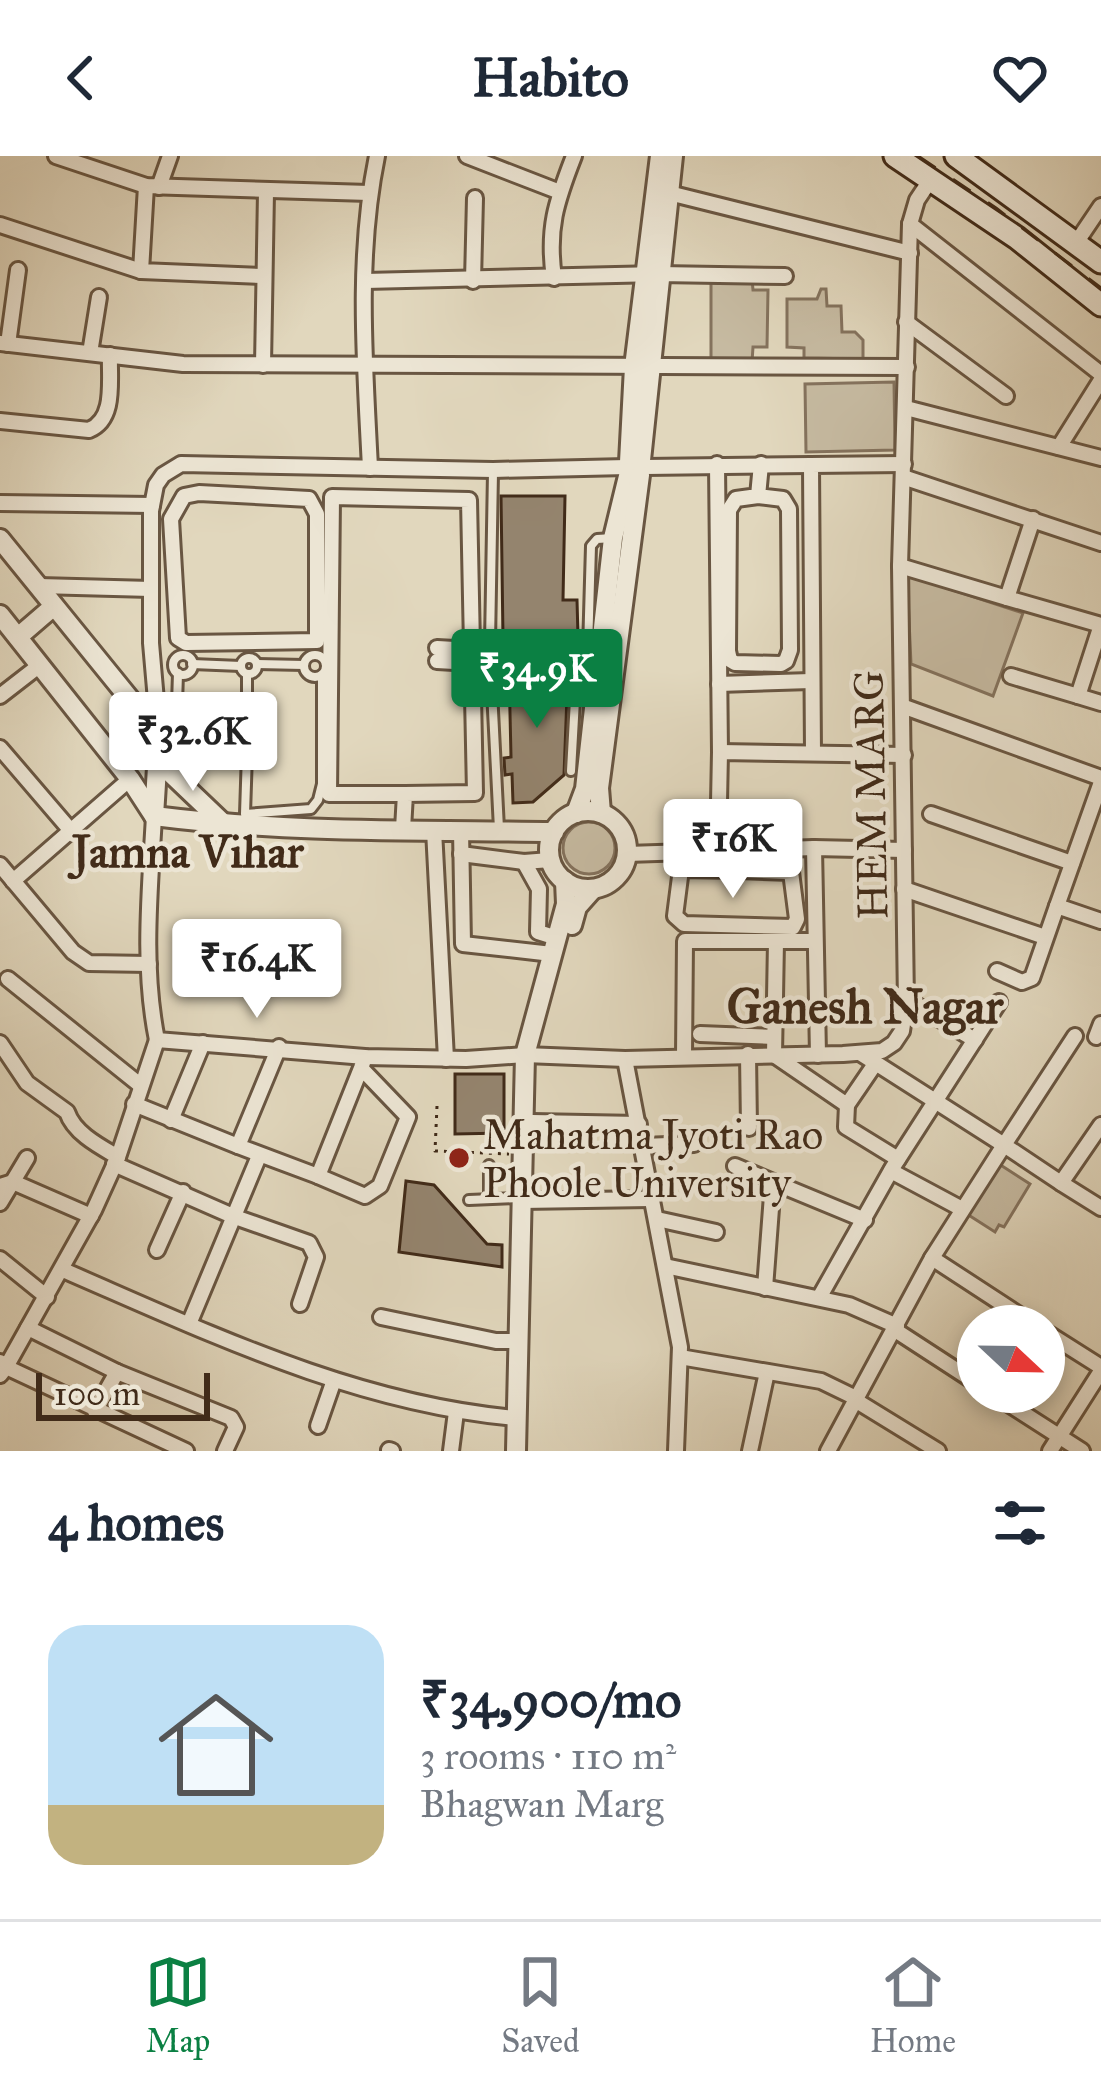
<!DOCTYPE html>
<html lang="en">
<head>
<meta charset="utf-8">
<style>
	:root { --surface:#fff; --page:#f2f2f3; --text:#1f2937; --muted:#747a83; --line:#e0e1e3; --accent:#0b8043 }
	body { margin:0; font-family:"IM FELL Great Primer",serif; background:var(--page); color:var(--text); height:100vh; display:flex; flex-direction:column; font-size:45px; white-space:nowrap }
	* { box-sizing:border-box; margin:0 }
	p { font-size:39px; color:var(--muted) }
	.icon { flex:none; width:66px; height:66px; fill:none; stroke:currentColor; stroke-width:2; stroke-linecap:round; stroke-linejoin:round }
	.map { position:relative; height:1295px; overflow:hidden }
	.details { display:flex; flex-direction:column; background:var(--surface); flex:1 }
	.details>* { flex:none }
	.needle { width:78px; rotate:112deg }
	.buttons { position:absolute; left:957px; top:1149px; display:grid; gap:24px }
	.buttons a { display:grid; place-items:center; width:108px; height:108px; border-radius:50%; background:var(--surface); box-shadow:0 6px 18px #0003; font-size:60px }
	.scale { position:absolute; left:36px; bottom:30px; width:174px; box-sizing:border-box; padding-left:12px; border:6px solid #412b19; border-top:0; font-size:33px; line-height:42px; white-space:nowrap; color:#412b19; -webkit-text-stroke:9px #ece5d4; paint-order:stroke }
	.price { position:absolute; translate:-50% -102px; padding:0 27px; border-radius:12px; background:#fff; color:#222; font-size:39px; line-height:78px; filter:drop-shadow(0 3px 6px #0008) }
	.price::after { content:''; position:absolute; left:50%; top:72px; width:36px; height:27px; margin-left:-18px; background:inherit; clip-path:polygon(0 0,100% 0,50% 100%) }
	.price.current { background:var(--accent); color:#fff }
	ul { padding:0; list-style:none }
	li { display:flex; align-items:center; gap:36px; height:300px; padding:0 48px }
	li span { display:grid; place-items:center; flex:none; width:336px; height:240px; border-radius:36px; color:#555 }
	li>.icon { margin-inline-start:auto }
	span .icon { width:144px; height:144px; fill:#fffc; stroke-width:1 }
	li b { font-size:51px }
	h2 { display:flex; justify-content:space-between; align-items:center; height:144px; padding:0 48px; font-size:51px }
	header { display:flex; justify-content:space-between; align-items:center; height:156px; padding:0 48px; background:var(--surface); font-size:54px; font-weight:800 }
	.tab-bar { display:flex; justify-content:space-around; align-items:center; height:168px; border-top:3px solid var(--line); background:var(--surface); font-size:33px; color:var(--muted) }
	.tab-bar a { display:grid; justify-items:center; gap:6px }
	.tab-bar .current { color:var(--accent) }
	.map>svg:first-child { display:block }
	.green { fill:#c6baa1; stroke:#84725d; stroke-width:3 }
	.building { fill:#94846e; stroke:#412b19; stroke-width:3 }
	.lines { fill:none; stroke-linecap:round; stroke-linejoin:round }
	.service-casing { stroke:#695642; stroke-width:14 }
	.minor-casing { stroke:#695642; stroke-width:20 }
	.tertiary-casing { stroke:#695642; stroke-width:24 }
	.secondary-casing { stroke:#412b19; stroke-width:27 }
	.path { stroke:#412b19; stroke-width:3; stroke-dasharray:3 6; stroke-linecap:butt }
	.service { stroke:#ece5d4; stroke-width:8 }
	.minor { stroke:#ece5d4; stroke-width:14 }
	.tertiary { stroke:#ece5d4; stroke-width:18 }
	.secondary { stroke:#ece5d4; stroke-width:21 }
	.rail { stroke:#412b19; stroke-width:3; stroke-dasharray:21 21; stroke-linecap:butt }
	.poi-dot { fill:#8f2418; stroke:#ece5d4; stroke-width:4.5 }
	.labels { text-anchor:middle; stroke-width:9; stroke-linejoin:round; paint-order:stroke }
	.street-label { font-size:42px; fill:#412b19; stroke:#ece5d4 }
	.poi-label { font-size:42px; fill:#412b19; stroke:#ece5d4; text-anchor:start }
	.neighbourhood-label { font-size:45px; font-weight:bold; fill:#412b19; stroke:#ece5d4 }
	.quarter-label { font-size:48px; font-weight:bold; fill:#412b19; stroke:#ece5d4 }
</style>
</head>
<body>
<header><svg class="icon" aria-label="back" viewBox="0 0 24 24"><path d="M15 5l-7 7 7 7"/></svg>Habito<svg class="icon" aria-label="heart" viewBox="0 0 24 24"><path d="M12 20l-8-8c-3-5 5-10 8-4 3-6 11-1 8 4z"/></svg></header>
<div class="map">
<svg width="1101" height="1295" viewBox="0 0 1101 1295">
	<rect width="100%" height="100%" fill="#e1d7bd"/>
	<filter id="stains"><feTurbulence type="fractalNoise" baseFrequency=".00167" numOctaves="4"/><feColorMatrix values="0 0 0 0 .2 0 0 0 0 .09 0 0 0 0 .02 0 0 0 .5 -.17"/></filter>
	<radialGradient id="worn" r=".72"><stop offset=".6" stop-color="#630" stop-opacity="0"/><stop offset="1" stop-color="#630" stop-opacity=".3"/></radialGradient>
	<g class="green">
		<path d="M 711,123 L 752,123 L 753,134 L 768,134 L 767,191 L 753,191 L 752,206 L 711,206 Z"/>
		<path d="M 821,133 L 826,133 L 827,150 L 841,150 L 842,176 L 855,176 L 863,184 L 863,203 L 804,202 L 804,192 L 787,191 L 787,143 L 817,143 Z"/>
		<path d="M 894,226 L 895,294 L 806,296 L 805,228 Z"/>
		<path d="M 907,419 L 1023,457 L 993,540 L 911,508 Z"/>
		<circle cx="589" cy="692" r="26"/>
		<path d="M 999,1008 L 1030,1028 L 1004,1071 L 999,1069 L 995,1076 L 967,1058 Z"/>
	</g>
	<g class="building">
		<path d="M 501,340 L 565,340 L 563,444 L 577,444 L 578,480 L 538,481 L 538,487 L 514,487 L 514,482 L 503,482 Z"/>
		<path d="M 564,511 L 568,513 L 564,619 L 533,646 L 513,647 L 512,618 L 505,619 L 504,602 L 511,601 L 509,514 Z"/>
		<path d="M 455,918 L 504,918 L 504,977 L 455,978 Z"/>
		<path d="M 406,1025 L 434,1029 L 487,1088 L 502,1089 L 502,1111 L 399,1096 Z"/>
	</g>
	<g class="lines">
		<g class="service-casing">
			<g id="service">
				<path d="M 493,316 L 490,487 L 496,496 L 588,494 L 591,390 L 597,383 L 613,382"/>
				<circle cx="315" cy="510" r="11"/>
				<circle cx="183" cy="509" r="10"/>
				<circle cx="249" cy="510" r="8"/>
				<path d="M 192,508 L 241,510"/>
				<path d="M 257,508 L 304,509"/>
				<path d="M 178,517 L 176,580 L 232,583"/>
				<circle cx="247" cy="582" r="15"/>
				<path d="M 247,567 L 247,518"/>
				<path d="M 247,597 L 245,658 L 311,653 L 318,644 L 322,628 L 322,519"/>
				<path d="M 499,673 L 491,515 L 497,506 L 566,503 L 577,508 L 571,615"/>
				<path d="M 489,1043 L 489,1009"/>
				<path d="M 469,1044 L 519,1042"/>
			</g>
		</g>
		<g class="minor-casing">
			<g id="minor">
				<path d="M 56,0 L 146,30 L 369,37"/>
				<path d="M 467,0 L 560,36"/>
				<path d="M 146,30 L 141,115 L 263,120"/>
				<path d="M 159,31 L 170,0"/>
				<path d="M 669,37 L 910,97"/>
				<path d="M 910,68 L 1101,218"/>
				<path d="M 0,69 L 141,115"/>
				<path d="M 1076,87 L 1101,50"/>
				<path d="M 554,122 C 547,73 556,46 574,0"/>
				<path d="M 365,125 L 659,118 L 785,120"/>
				<path d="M 473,125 L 475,42"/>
				<path d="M 906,166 L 1006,240"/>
				<path d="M 0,187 L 183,208 L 907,211"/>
				<path d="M 8,188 L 18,114"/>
				<path d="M 90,197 L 99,141"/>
				<path d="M 263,209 L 266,36"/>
				<path d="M 906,252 L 1101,302"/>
				<path d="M 0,265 L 89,274 C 116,263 109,225 110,199"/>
				<path d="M 1059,291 L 1101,224"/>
				<path d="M 717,308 L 720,596"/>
				<path d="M 645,311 L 811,309"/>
				<path d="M 370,312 C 365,209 356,102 377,0"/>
				<path d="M 903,321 L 1101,387"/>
				<path d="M 199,337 L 309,343 L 317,358 L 317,485 L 186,487 L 178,482 L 171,363 L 184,340 Z"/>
				<path d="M 758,340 L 736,343 L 729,354 L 728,495 L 730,504 L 735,507 L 781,508 L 786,505 L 790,494 L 789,353 L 783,343 L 758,340 L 761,308"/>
				<path d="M 0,347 L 152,349"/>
				<path d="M 1033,363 L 1007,442 L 1101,469"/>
				<path d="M 900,410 L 1007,442"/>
				<path d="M 39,430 L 151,433"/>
				<path d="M 1101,469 L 1078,540 L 1101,547"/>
				<path d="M 437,492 L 472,494"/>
				<path d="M 437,505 L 472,507"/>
				<path d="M 1011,520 L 1078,540"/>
				<path d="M 719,528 L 811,525"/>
				<path d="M 0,540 L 40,509"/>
				<path d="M 902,550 L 1101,622"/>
				<path d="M 159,579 L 151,487 L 151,355 L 156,329 L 163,319 L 181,308 L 493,314 L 627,311"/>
				<path d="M 0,592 L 72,676"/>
				<path d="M 813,597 L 811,309 L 904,308"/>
				<path d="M 1101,626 L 1057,750 L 1101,765"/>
				<path d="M 931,658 L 1072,707"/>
				<path d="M 154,660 C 150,734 142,810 157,884 L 365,901 L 466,903 L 525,899 L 625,903 L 843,898 L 882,895 L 894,887 L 902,875 L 906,848 L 900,410 L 910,68 L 917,44 L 931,23"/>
				<path d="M 403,673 L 405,638 L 475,637 L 469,344 L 332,341 L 329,638 L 405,638"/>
				<path d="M 434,674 L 446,903"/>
				<path d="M 461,674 L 463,788 L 552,798"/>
				<path d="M 814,692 L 818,899"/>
				<path d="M 738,696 L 739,714 L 791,716 L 797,763 L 793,771 L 684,768 L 675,760 L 681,713 L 739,714"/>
				<path d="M 718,697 L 720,596 L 904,599"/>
				<path d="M 461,698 L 524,706 L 550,704"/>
				<path d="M 627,698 L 814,692 L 904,694"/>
				<path d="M 524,706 L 539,733 L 538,776 L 557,782"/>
				<path d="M 0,709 L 73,796 L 89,807 L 149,808"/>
				<path d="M 13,725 L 130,623"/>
				<path d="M 904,733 L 1045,781"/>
				<path d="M 776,785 L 774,899 L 847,949 L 875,908"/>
				<path d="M 997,815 L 1022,826 L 1032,822 L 1057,750"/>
				<path d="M 8,823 L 140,929"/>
				<path d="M 906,843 L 975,884"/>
				<path d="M 700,878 L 774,881"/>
				<path d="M 1096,881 L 1101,868"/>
				<path d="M 0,887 L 27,927 L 67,956 C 74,977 99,990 118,1001"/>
				<path d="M 279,891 L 238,990 L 318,1020"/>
				<path d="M 860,897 L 1004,989 L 932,1102 L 1036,1170"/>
				<path d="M 748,898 L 749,972"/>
				<path d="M 684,901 L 685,785 L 814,785"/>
				<path d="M 625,903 L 680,1191 L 676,1295"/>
				<path d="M 361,912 L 408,961 L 380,1030 L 365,1040 L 318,1020 L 361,912 L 365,901"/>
				<path d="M 134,948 L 238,990"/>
				<path d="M 847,949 L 846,971 L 898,1003"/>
				<path d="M 171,964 L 203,887"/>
				<path d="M 532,966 L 639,968"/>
				<path d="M 1101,969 L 1061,1027 L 1101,1052"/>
				<path d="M 643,990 L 694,988"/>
				<path d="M 114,1008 L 235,1061 L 309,1087 L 316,1101 L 300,1148"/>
				<path d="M 735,1010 L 773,1026"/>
				<path d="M 891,1015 L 962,1053"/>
				<path d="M 1061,1027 L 1004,989 L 1075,880"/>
				<path d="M 0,1030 L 13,1026 L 91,1060"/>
				<path d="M 521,1045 L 651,1043"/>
				<path d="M 0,1047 L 27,1002"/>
				<path d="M 657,1063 L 716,1076"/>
				<path d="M 157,1094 L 183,1036"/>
				<path d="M 0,1103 L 47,1141"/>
				<path d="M 665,1110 L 849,1149 L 897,1170"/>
				<path d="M 63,1114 C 209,1177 355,1248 516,1262"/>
				<path d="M 765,1132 L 773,1026 L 865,1064"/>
				<path d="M 819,1142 L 893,1011 L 999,846"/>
				<path d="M 381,1161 L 496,1185 L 516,1185"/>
				<path d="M 189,1168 L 259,1000"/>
				<path d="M 28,1172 L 117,1216 L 231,1262 L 236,1271 L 225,1295"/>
				<path d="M 895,1174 L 978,1228"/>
				<path d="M 1044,1175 L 1101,1211"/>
				<path d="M 680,1201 L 821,1225 L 856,1242"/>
				<path d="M 0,1206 L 6,1211 L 94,1054 L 118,1001 L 157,884"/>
				<path d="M 0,1219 L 6,1211 L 186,1295"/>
				<path d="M 990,1236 L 1082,1295"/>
				<path d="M 855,1244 L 938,1295"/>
				<path d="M 95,1255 L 117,1216"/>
				<path d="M 318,1270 L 334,1224"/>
				<path d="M 389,1294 L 392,1295"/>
				<path d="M 451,1295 L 456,1256"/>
				<path d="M 750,1295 L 767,1216"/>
				<path d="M 828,1295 L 932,1102"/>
				<path d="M 1050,1295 L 1101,1215"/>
			</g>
		</g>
		<g class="tertiary-casing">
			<g id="tertiary">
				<path d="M 641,304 L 673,0"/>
				<path d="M 629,306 L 634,211 L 660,0"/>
				<path d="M 0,383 L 159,579 L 154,660"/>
				<path d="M 0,459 L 130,623 L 154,660 C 287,677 420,674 554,676"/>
				<path d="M 18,481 L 54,450"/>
				<path d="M 160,607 L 225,669"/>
				<circle cx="588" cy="694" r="39"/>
				<path d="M 576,657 L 585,633 L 613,382 L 629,316"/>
				<path d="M 601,657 L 599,632 L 640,319"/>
				<path d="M 572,769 L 577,751 L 593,733"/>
				<path d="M 516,1295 L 525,899 L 566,748 L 565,725"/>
			</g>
		</g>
		<g class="secondary-casing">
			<g id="secondary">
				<path d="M 895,0 L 1017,82 L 1101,149"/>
				<path d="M 956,0 L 1101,106"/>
			</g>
		</g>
		<path class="path" d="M 437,950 L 435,995 L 509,998"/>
		<use href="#service" class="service"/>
		<use href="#minor" class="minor"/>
		<use href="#tertiary" class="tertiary"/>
		<use href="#secondary" class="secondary"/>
		<path class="rail" d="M 918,0 L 996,52 L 1101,132"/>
	</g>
	<circle class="poi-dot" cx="459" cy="1002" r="12"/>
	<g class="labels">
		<g class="street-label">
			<text transform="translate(870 639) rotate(-91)" y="15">HEM MARG</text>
		</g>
		<g class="poi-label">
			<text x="483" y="993">Mahatma Jyoti Rao<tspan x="483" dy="48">Phoole University</tspan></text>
		</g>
		<g class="neighbourhood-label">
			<text x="188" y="711">Jamna Vihar</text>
		</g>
		<g class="quarter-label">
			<text x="865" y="867">Ganesh Nagar</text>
		</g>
	</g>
	<rect width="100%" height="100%" filter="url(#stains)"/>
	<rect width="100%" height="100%" fill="url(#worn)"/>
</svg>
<div class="buttons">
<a><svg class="needle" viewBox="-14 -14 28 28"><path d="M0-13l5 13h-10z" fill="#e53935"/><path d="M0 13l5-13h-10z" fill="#747a83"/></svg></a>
</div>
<div class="scale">100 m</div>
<b class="price current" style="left:537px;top:575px">₹34.9K</b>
<b class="price" style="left:193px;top:638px">₹32.6K</b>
<b class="price" style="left:733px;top:745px">₹16K</b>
<b class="price" style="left:257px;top:865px">₹16.4K</b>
</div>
<section class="details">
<h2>4 homes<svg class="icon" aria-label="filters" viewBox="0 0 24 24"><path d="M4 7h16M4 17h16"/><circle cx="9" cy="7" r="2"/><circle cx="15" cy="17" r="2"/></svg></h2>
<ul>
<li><span style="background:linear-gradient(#bfe0f5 75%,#c2b280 0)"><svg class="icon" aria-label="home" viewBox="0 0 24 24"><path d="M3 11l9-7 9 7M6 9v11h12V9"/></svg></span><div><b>₹34,900/mo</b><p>3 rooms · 110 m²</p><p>Bhagwan Marg</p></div></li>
</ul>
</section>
<nav class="tab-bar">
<a class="current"><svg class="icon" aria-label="map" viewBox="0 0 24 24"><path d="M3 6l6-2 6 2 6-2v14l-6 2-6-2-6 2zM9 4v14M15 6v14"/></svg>Map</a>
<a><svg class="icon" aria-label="saved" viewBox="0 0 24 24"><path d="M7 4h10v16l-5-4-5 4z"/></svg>Saved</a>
<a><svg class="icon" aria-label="home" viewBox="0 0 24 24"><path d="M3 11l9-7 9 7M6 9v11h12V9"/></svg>Home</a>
</nav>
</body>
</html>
